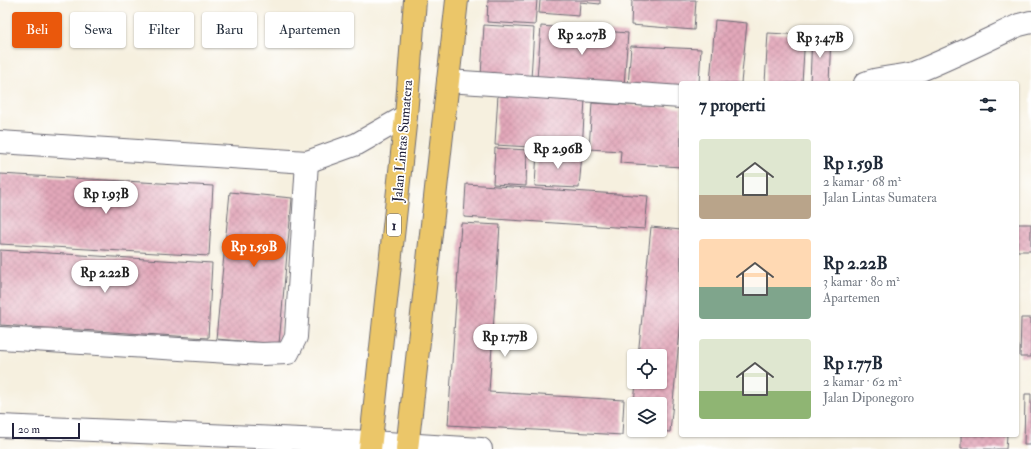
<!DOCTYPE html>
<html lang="id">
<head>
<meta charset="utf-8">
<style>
	:root { --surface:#fff; --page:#f2f2f3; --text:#1f2937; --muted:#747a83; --accent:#ea580c }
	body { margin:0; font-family:"IM FELL Double Pica",serif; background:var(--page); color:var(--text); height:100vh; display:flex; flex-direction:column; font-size:15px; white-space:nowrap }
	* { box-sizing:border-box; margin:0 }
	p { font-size:13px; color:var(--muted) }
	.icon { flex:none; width:22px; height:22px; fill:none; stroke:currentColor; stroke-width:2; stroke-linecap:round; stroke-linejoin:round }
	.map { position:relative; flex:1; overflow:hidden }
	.drawer { position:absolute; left:679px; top:81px; width:340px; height:356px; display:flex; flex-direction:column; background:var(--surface); border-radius:4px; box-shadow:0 1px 3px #0004 }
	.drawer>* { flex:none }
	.hud { position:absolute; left:12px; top:12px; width:380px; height:36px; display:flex; gap:8px }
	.controls { position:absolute; left:627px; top:349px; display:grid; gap:8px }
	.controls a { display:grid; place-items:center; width:40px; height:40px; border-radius:4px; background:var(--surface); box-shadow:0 1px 3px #0004; font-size:20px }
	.scale { position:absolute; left:12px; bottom:10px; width:68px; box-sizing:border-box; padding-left:4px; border:2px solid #22223b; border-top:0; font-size:11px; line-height:14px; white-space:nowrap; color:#22223b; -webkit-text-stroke:3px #fff; paint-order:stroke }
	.price { position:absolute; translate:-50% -34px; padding:0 9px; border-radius:14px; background:#fff; color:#222; font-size:13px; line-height:26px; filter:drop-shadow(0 1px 2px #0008) }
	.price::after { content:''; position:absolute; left:50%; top:24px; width:12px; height:9px; margin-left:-6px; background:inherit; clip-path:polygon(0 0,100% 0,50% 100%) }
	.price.on { background:var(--accent); color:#fff }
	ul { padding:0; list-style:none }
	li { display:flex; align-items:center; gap:12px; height:100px; padding:0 20px }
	li span { display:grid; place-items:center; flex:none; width:112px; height:80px; border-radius:4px; color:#555 }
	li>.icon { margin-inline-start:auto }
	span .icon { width:48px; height:48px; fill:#fffc; stroke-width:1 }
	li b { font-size:17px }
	h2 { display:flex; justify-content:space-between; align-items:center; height:48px; padding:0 20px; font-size:17px }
	.chip { padding:0 14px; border-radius:4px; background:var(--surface); box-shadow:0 1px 3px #0004; font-size:14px; line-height:36px }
	.chip.on { background:var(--accent); color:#fff }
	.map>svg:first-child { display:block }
	.building { fill:url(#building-cross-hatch) }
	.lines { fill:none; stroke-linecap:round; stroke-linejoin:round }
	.minor-casing { stroke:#6c6a74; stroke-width:24 }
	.highway-casing { stroke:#6c6a74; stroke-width:24 }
	.minor { stroke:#fff; stroke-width:22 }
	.highway { stroke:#ebc669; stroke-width:22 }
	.labels { text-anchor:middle; stroke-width:3.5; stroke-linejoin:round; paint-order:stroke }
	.shield { fill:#fff; stroke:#646476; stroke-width:1 }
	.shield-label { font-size:13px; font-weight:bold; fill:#22223b }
	.street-label { font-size:14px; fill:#22223b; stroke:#fff }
</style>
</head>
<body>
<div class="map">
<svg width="1031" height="449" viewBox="0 0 1031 449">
	<defs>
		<pattern id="building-cross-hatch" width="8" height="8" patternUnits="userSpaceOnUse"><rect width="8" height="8" fill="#e2a7b9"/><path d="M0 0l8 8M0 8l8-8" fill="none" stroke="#c28fa0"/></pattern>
	</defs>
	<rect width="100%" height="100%" fill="#fff"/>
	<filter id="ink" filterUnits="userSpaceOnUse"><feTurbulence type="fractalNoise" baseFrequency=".025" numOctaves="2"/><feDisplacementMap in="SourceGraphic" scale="8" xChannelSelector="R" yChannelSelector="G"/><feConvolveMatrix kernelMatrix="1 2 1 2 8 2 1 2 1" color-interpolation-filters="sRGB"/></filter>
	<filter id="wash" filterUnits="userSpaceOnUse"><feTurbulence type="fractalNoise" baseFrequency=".012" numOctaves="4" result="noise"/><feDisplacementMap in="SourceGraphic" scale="16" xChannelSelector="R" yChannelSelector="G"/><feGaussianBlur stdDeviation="0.9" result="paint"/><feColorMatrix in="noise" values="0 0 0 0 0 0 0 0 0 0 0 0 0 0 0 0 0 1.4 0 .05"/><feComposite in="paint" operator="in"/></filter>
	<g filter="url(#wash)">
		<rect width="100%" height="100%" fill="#f6f0df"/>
		<g id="blocks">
			<g class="building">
				<path d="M 488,0 L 537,0 L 535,25 L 487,22 Z"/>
				<path d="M 540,0 L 600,0 L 600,4 L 580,2 L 579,16 L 539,13 Z"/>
				<path d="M 632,0 L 696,0 L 694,30 L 631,25 Z"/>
				<path d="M 715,20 L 747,23 L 741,83 L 710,83 Z"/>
				<path d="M 484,25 L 534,28 L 531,79 L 481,76 Z"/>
				<path d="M 541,26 L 628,33 L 624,86 L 537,79 Z"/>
				<path d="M 768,33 L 805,35 L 802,83 L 765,83 Z"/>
				<path d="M 812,34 L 831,35 L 829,83 L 810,83 Z"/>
				<path d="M 631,46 L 701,49 L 699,83 L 681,83 L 681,88 L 628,86 Z"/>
				<path d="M 498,94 L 585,99 L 582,150 L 495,145 Z"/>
				<path d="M 592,103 L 681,108 L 681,167 L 620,163 L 621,151 L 589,149 Z"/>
				<path d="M 495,148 L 527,150 L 526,186 L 493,184 Z"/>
				<path d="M 537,151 L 582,154 L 579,188 L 535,186 Z"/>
				<path d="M 0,174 L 213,186 L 209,256 L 0,244 Z"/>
				<path d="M 466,184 L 648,196 L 645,229 L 464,217 Z"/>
				<path d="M 230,192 L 292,198 L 279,344 L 216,339 Z"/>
				<path d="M 461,223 L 500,225 L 489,392 L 624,400 L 622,435 L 448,425 Z"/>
				<rect x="1017" y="224" width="14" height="27"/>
				<path d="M 651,227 L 681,230 L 681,321 L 670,432 L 660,431 L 660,404 L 634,404 L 636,382 L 660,382 L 660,356 L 638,356 Z"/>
				<path d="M 0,250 L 212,263 L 208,338 L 0,325 Z"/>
				<path d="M 1021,318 L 1031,318 L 1031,357 L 1020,357 Z"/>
				<path d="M 1025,394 L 1031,394 L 1031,445 L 1024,445 Z"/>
				<path d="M 633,413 L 634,413 L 634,429 L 631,428 Z"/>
				<path d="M 961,435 L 1007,435 L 1006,449 L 961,449 Z"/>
			</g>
		</g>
	</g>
	<g filter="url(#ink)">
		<use href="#blocks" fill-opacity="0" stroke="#6c6a74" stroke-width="1"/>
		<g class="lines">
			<g class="minor-casing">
				<g id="minor">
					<path d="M 448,81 L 681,97"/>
					<path d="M 865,83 C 881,76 899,78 916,72 C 951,58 985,41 1019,25 L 1031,22"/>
					<path d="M 0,142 L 307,162 L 357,144 L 406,116"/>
					<path d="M 0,338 L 262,354 L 288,353 L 296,337 L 307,162"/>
					<path d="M 0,426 L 371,442 L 481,449"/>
				</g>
			</g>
			<g class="highway-casing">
				<g id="highway">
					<path d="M 370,449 L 406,116 L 415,0"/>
					<path d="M 407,449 L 457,0"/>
				</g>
			</g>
			<use href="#minor" class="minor"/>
			<use href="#highway" class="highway"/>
		</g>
	</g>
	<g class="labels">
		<rect class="shield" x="387" y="214" width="14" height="22" rx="3"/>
		<g class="shield-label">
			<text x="394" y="230">1</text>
		</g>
		<g class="street-label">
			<text transform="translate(402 141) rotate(-85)" y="5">Jalan Lintas Sumatera</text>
		</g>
	</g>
</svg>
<div class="controls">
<a><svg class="icon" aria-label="locate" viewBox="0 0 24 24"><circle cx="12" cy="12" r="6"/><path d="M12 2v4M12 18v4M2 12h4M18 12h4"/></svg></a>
<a><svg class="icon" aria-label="layers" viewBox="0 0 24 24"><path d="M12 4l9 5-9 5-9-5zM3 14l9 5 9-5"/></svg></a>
</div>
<div class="scale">20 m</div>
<b class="price" style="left:582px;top:56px">Rp 2.07B</b>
<b class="price" style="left:820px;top:59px">Rp 3.47B</b>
<b class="price" style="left:558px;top:170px">Rp 2.96B</b>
<b class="price" style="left:106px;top:215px">Rp 1.93B</b>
<b class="price on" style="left:254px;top:268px">Rp 1.59B</b>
<b class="price" style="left:105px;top:294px">Rp 2.22B</b>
<b class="price" style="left:505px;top:358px">Rp 1.77B</b>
<div class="hud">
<a class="chip on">Beli</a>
<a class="chip">Sewa</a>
<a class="chip">Filter</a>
<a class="chip">Baru</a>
<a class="chip">Apartemen</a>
</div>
<section class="drawer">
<h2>7 properti<svg class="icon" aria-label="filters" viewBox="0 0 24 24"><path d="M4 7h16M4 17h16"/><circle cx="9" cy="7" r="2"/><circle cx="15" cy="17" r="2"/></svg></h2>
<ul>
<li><span style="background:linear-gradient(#dfe7d0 70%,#b9a48a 0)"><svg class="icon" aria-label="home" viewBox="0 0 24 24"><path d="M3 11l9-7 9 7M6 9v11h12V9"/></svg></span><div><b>Rp 1.59B</b><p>2 kamar · 68 m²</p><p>Jalan Lintas Sumatera</p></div></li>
<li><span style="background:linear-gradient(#ffd9b3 60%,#7fa58c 0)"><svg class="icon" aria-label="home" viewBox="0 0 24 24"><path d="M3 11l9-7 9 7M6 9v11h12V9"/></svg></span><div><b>Rp 2.22B</b><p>3 kamar · 80 m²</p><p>Apartemen</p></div></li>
<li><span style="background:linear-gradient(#dfe7d0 65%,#8fb573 0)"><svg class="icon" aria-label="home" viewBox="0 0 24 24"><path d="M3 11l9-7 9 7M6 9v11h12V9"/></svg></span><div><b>Rp 1.77B</b><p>2 kamar · 62 m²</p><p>Jalan Diponegoro</p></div></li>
</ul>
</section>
</div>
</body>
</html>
